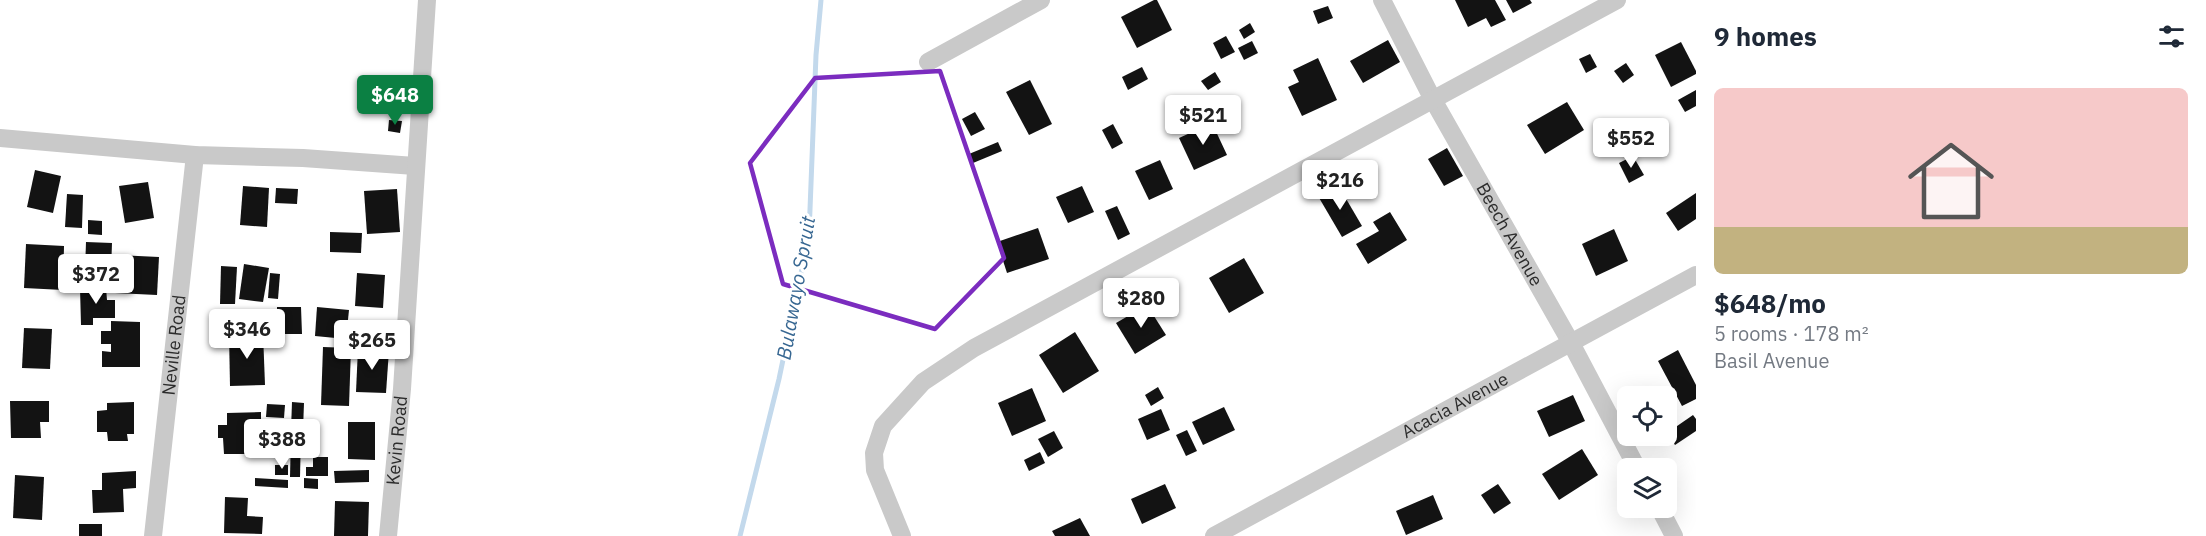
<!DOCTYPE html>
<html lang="en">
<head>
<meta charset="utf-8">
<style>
	:root { --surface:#fff; --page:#f6f6f7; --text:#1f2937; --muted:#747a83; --line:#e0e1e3; --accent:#0b8043 }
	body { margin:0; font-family:"IBM Plex Sans",sans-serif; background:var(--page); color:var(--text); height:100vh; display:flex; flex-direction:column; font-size:22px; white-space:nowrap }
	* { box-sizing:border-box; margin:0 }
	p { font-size:20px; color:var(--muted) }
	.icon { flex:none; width:33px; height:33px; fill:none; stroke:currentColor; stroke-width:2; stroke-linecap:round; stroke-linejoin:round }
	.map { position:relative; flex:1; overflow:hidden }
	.panel { display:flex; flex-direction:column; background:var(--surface); width:510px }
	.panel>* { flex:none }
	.tools { position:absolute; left:1617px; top:386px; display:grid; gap:12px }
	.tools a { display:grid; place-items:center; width:60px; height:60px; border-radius:9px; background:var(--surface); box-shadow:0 6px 24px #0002; font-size:30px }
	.price { position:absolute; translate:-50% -51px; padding:0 14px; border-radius:6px; background:#fff; color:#222; font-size:20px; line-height:39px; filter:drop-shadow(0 2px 3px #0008) }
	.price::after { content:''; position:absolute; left:50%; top:36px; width:18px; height:14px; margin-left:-9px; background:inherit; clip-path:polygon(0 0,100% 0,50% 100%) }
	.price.active { background:var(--accent); color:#fff }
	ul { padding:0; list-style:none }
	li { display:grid; align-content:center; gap:12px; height:318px; padding:0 18px }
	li+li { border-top:2px solid var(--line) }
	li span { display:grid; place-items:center; height:186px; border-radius:9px; color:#555 }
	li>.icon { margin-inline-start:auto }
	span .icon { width:108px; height:108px; fill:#fffc; stroke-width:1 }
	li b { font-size:26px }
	h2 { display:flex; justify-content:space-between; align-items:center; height:72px; padding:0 18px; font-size:26px }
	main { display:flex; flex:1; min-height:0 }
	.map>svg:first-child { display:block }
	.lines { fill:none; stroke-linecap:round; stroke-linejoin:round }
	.stream { stroke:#c3d9ec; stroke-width:5 }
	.building { fill:#131313 }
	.minor { stroke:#c9c9c9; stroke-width:18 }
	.marked { fill:none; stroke:#7b2cbf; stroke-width:4.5; stroke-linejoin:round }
	.labels { text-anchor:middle; stroke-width:6; stroke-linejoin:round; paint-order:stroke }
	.street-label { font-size:18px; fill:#2c2c2c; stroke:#fff }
	.water-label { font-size:20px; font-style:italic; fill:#376792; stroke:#fff }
</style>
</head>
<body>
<main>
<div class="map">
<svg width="1696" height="536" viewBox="0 0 1696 536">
	<rect width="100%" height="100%" fill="#fff"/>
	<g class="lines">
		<path class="stream" d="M 740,536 L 779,379 L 809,235 L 816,55 L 821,0"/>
	</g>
	<g class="building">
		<path d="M 1154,0 L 1157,0 L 1172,30 L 1137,48 L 1121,17 Z"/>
		<path d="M 1455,0 L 1495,0 L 1506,20 L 1491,27 L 1486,18 L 1468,27 Z"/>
		<path d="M 1506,0 L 1530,0 L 1532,3 L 1513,13 Z"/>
		<path d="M 1328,6 L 1333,18 L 1318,24 L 1313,11 Z"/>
		<path d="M 1250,23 L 1255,32 L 1244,39 L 1239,30 Z"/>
		<path d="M 1226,36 L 1235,52 L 1221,59 L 1213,43 Z"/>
		<path d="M 1388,40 L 1400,62 L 1363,83 L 1350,61 Z"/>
		<path d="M 1252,41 L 1258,53 L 1244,60 L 1238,48 Z"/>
		<path d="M 1681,42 L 1696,71 L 1696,74 L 1671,87 L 1655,55 Z"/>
		<path d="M 1590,54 L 1597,67 L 1586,73 L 1579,59 Z"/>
		<path d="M 1318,58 L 1337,100 L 1302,116 L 1288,87 L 1299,82 L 1293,70 Z"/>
		<path d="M 1626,63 L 1634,75 L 1623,83 L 1614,71 Z"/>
		<path d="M 1142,67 L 1148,79 L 1128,90 L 1122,77 Z"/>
		<path d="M 1215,72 L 1221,82 L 1208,90 L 1201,81 Z"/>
		<path d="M 1030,80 L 1052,124 L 1029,135 L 1006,92 Z"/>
		<path d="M 1696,90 L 1696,106 L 1685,112 L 1678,100 Z"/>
		<path d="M 1567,102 L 1584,130 L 1545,154 L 1527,125 Z"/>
		<path d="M 975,112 L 985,129 L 971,136 L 962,119 Z"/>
		<path d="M 389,120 L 402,121 L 400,133 L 388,131 Z"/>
		<path d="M 1212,123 L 1227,155 L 1194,170 L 1179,138 Z"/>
		<path d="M 1113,124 L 1123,143 L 1112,149 L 1102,130 Z"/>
		<path d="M 998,142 L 1002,151 L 973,163 L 969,154 Z"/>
		<path d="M 1447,148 L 1463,176 L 1444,186 L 1428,159 Z"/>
		<path d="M 1633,156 L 1644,175 L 1629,183 L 1619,163 Z"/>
		<path d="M 1160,160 L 1173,189 L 1149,200 L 1135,171 Z"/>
		<path d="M 35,170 L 61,176 L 53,213 L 27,207 Z"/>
		<path d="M 148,182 L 154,218 L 125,223 L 119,186 Z"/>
		<path d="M 1338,185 L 1362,226 L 1342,237 L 1318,196 Z"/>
		<path d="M 243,186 L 269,188 L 267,227 L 240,225 Z"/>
		<path d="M 1082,186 L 1094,212 L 1068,223 L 1056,197 Z"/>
		<path d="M 276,188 L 298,189 L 297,204 L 275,203 Z"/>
		<path d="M 397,189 L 400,232 L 367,234 L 364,191 Z"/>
		<path d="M 1696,193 L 1696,219 L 1678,231 L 1666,213 Z"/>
		<path d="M 67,194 L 83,195 L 82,228 L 65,227 Z"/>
		<path d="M 1117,206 L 1130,234 L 1118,240 L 1105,211 Z"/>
		<path d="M 1390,212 L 1407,240 L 1368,264 L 1356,244 L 1379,231 L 1373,222 Z"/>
		<path d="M 88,220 L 102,221 L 102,235 L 88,234 Z"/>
		<path d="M 1038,228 L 1049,259 L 1007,273 L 997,242 Z"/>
		<path d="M 1614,229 L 1628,261 L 1596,276 L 1582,244 Z"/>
		<path d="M 330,232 L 362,233 L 361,253 L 330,252 Z"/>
		<path d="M 86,242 L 112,243 L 111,271 L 85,271 Z"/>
		<path d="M 26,244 L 64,246 L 63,290 L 24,288 Z"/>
		<path d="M 117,255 L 159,257 L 157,295 L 115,293 Z"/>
		<path d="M 1244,258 L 1264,293 L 1229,313 L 1209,278 Z"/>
		<path d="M 244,264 L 269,268 L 263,302 L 239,299 Z"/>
		<path d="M 221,266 L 237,267 L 235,304 L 220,304 Z"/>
		<path d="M 270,273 L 280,274 L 278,299 L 268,298 Z"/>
		<path d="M 357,273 L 385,275 L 383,308 L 355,306 Z"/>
		<path d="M 80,288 L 106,288 L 107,300 L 115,300 L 115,318 L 93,318 L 93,325 L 81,325 Z"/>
		<path d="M 1147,305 L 1166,335 L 1135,354 L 1116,323 Z"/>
		<path d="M 277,307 L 301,307 L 302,334 L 284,334 L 283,320 L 277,320 Z"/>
		<path d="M 317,307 L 349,310 L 346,339 L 315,336 Z"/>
		<path d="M 111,321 L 140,322 L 140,367 L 102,367 L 102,351 L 111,352 L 111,344 L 101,344 L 101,331 L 111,331 Z"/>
		<path d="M 24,328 L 52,329 L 50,369 L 22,368 Z"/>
		<path d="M 1075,332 L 1099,371 L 1063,393 L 1039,355 Z"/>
		<path d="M 263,333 L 265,385 L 230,386 L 229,334 Z"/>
		<path d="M 323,347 L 351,348 L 349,406 L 321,405 Z"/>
		<path d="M 358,348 L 389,350 L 386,393 L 356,392 Z"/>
		<path d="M 1678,350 L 1696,385 L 1696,399 L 1682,406 L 1658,361 Z"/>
		<path d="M 1158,387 L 1164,398 L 1151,406 L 1145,395 Z"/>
		<path d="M 1032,388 L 1046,421 L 1012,436 L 998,403 Z"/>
		<path d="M 1573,395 L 1585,421 L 1549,437 L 1537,411 Z"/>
		<path d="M 10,401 L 49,401 L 49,422 L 40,422 L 41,438 L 11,438 Z"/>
		<path d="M 134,402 L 134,434 L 127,434 L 128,441 L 108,441 L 107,432 L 97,432 L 97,411 L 107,410 L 107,403 Z"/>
		<path d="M 292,402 L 304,403 L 303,430 L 291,430 Z"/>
		<path d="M 267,404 L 285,405 L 284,418 L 266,417 Z"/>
		<path d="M 1224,407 L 1235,430 L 1203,445 L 1192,422 Z"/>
		<path d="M 1161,409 L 1170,430 L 1147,440 L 1138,419 Z"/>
		<path d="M 261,412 L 261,430 L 249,430 L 249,454 L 224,454 L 223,438 L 218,438 L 218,425 L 227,425 L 227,413 Z"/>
		<path d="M 1693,415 L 1696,419 L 1696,431 L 1675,445 L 1667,433 Z"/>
		<path d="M 269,420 L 283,421 L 283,431 L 268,430 Z"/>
		<path d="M 348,422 L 375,422 L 375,460 L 348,459 Z"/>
		<path d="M 1187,430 L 1197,451 L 1186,456 L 1176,435 Z"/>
		<path d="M 1054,431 L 1063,448 L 1048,457 L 1038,439 Z"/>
		<path d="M 291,435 L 301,435 L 300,477 L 290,477 Z"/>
		<path d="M 1582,449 L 1598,475 L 1559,500 L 1542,474 Z"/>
		<path d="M 1040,452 L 1045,463 L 1029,471 L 1024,460 Z"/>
		<path d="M 313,457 L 328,457 L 328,476 L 306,476 L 306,467 L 313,467 Z"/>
		<rect x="275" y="465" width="13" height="10"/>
		<path d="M 369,470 L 369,482 L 335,483 L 334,471 Z"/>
		<path d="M 136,471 L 136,488 L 123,489 L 124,512 L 93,513 L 92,490 L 102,490 L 102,473 Z"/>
		<path d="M 15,475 L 44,477 L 42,520 L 13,518 Z"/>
		<path d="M 255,478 L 288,480 L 288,488 L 255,486 Z"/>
		<path d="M 304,478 L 318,479 L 318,489 L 304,488 Z"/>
		<path d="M 1165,484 L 1176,508 L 1142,524 L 1131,499 Z"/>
		<path d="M 1498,484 L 1511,503 L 1494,514 L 1481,495 Z"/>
		<path d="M 1433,495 L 1443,519 L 1406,535 L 1396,511 Z"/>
		<path d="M 225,497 L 248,498 L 247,516 L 263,517 L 262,534 L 224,533 Z"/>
		<path d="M 335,501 L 369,502 L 368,536 L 334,536 Z"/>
		<path d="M 1080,518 L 1090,536 L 1055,536 L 1052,531 Z"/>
		<rect x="79" y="524" width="23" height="12"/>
	</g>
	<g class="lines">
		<g class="minor">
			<path id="s1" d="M 1382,0 L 1432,98 L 1571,343 L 1637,468"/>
			<path d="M 928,62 L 1041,0"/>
			<path d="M 0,138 L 195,155 L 303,158 L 415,166"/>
			<path d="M 1659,507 L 1674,536"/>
			<path id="s2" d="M 153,536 L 195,155"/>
			<path id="s3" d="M 388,536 L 402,389 L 427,0"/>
			<path d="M 902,536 L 875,470 L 874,453 L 883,426 L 923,382 L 974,348 L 1617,0"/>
			<path id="s4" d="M 1214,536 L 1696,275"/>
		</g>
	</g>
	<path class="marked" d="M 940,71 L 1004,258 L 935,329 L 783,284 L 750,163 L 815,78 Z"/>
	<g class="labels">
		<g class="street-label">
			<text dy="6" stroke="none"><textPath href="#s1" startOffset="267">Beech Avenue</textPath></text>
			<text dy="6" stroke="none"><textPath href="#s2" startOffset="192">Neville Road</textPath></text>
			<text dy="6" stroke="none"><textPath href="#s4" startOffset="274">Acacia Avenue</textPath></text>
			<text dy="6" stroke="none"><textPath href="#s3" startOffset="96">Kevin Road</textPath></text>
		</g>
		<g class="water-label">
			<text transform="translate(796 288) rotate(-80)" y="7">Bulawayo Spruit</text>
		</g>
	</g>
</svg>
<div class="tools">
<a><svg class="icon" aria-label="locate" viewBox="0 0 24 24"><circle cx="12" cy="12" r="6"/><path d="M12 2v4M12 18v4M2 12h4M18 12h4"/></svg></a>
<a><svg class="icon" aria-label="layers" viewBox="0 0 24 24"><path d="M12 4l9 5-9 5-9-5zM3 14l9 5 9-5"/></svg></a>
</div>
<b class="price active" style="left:395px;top:126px">$648</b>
<b class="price" style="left:1203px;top:146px">$521</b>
<b class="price" style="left:1631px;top:169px">$552</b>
<b class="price" style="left:1340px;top:211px">$216</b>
<b class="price" style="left:96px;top:305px">$372</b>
<b class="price" style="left:1141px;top:329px">$280</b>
<b class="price" style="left:247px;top:360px">$346</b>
<b class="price" style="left:372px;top:371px">$265</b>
<b class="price" style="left:282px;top:470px">$388</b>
</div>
<section class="panel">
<h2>9 homes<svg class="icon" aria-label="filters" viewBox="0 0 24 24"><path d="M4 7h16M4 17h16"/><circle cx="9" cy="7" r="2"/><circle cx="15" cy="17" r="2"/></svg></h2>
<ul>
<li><span style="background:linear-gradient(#f6c9c9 75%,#c2b280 0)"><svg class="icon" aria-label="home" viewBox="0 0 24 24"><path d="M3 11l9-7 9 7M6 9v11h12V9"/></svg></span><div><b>$648/mo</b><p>5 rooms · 178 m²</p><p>Basil Avenue</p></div></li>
</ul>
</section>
</main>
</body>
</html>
